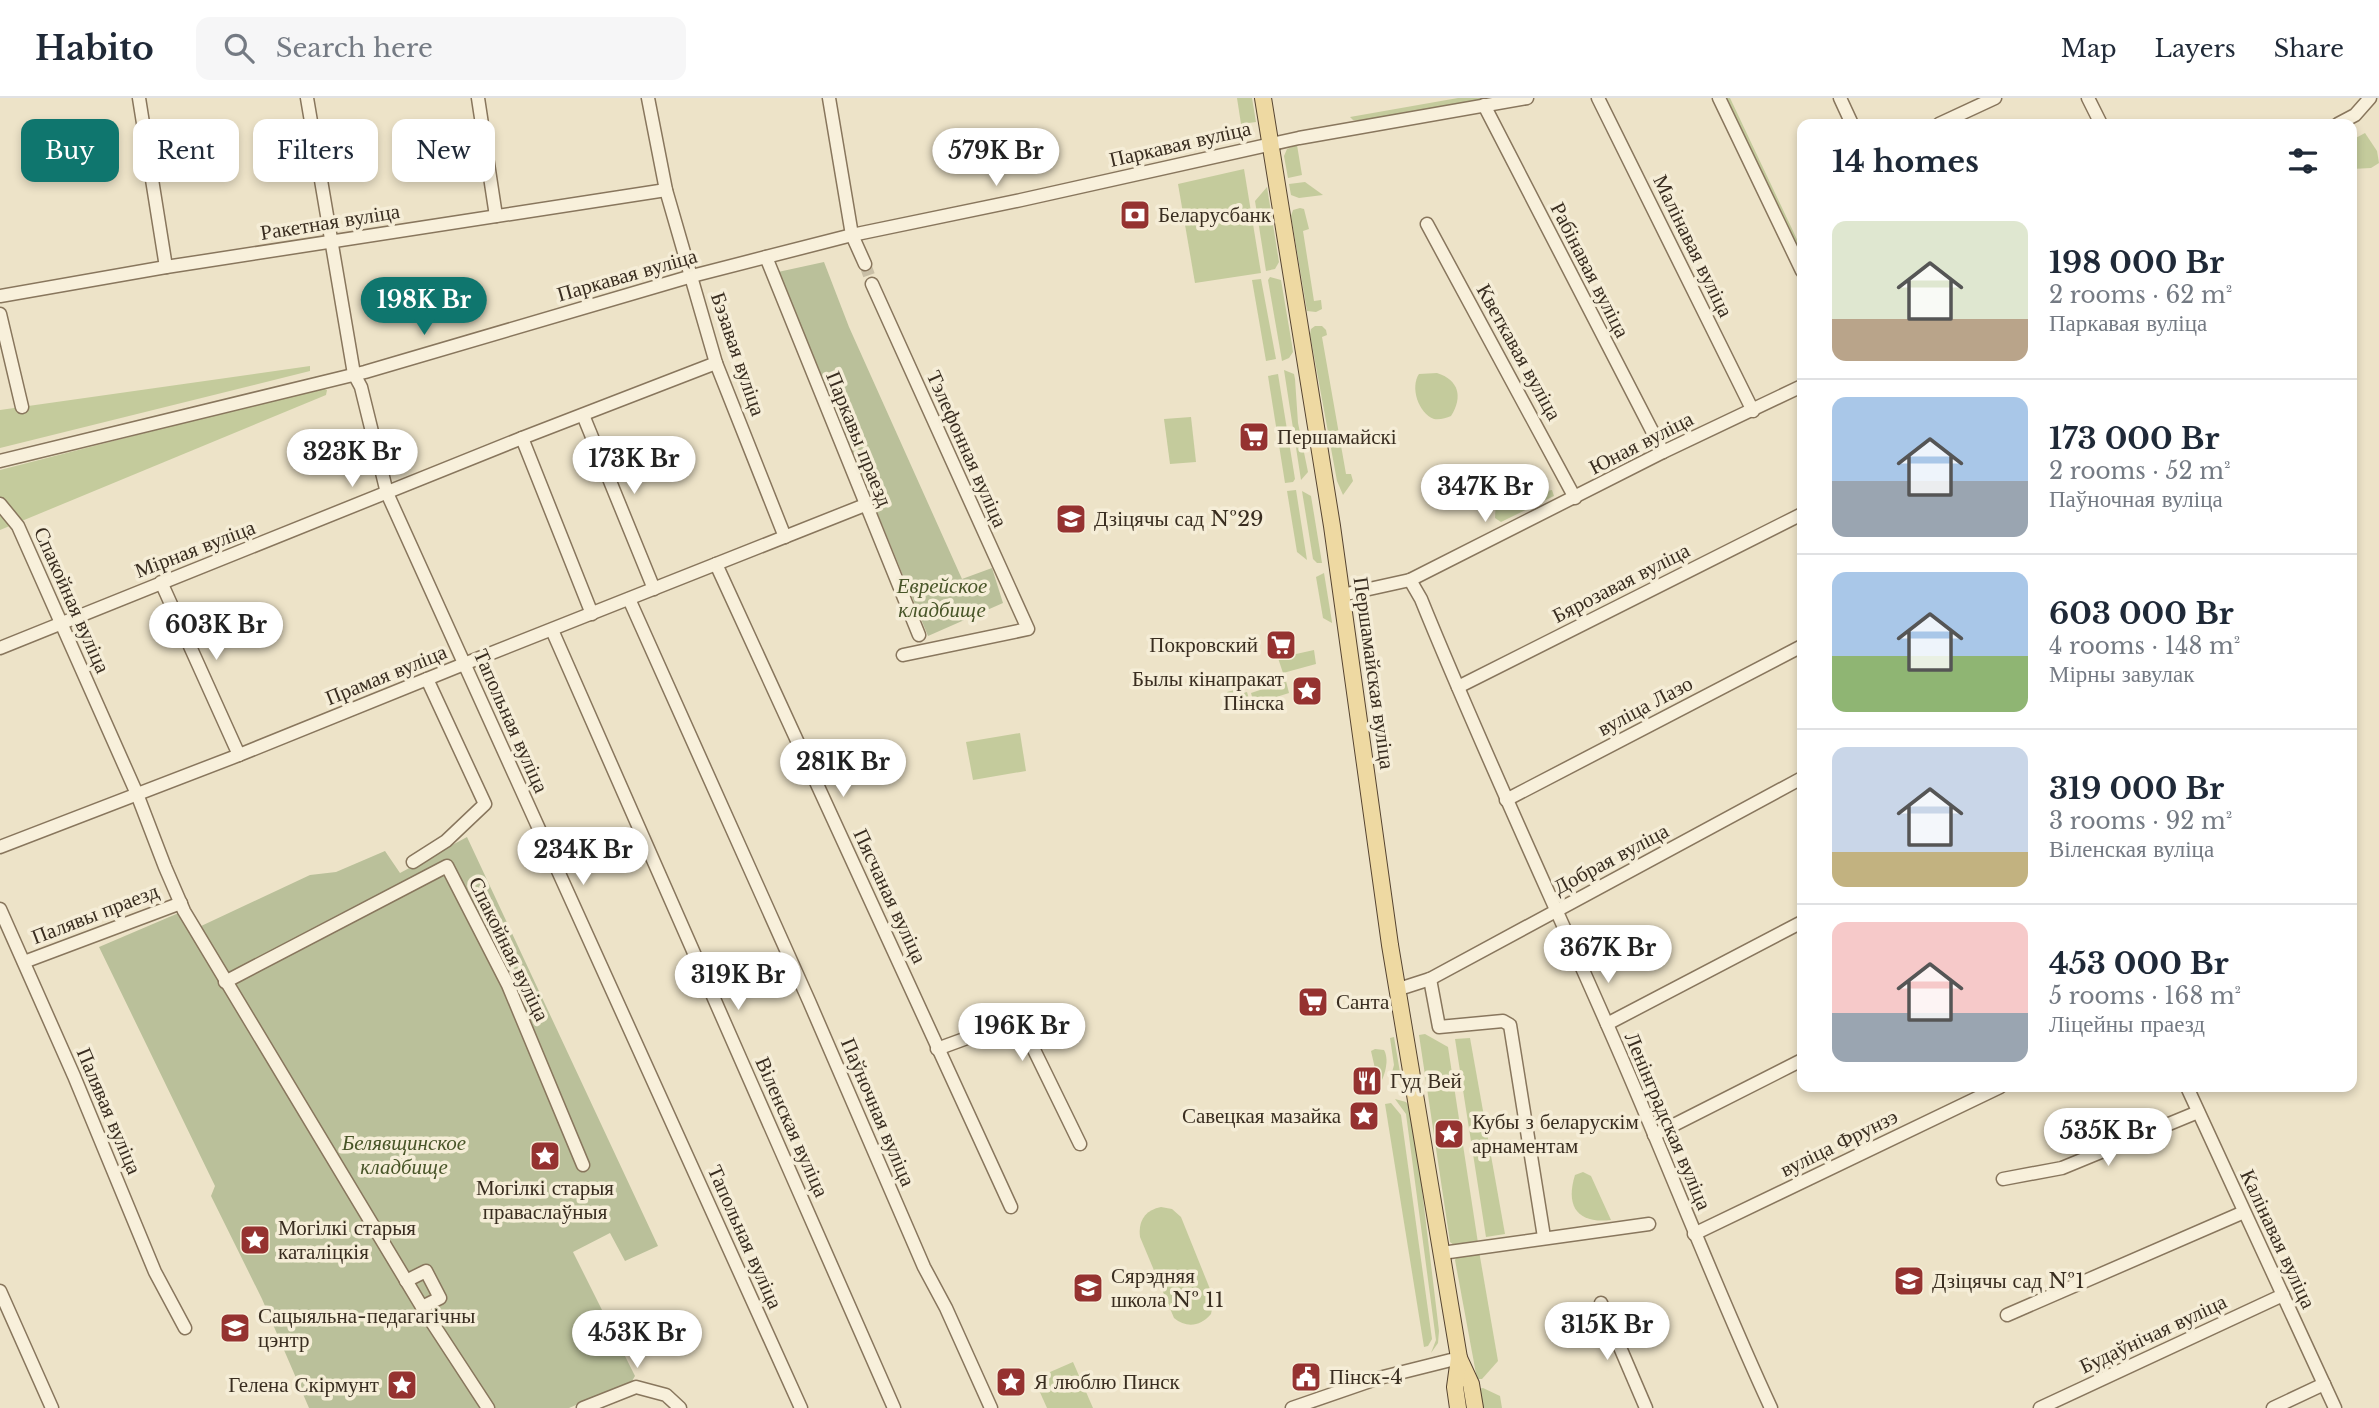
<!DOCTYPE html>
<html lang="en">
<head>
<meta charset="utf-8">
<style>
	:root { --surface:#fff; --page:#f6f6f7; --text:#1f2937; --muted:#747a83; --line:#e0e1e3; --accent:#0f766e }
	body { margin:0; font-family:"Libre Baskerville",serif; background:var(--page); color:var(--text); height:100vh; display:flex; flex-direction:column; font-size:26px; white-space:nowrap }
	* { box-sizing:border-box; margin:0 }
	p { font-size:23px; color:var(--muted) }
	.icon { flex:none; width:38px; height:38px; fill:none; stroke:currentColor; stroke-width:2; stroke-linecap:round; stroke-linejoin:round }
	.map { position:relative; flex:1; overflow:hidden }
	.side { position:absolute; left:1797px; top:21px; width:560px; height:973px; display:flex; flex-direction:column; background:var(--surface); border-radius:14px; box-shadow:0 4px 10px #0003 }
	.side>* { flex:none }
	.guide { position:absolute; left:21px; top:21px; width:665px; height:63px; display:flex; gap:14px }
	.price { position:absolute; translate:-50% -60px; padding:0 16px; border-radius:24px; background:#fff; color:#222; font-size:23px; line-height:46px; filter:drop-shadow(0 2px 4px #0008) }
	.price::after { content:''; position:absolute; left:50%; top:42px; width:21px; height:16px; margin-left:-10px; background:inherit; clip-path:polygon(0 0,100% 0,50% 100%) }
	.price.selected { background:var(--accent); color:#fff }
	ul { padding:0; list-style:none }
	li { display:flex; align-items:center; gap:21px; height:175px; padding:0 35px }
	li+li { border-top:2px solid var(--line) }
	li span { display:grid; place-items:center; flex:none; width:196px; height:140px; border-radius:14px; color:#555 }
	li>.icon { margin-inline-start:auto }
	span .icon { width:84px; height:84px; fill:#fffc; stroke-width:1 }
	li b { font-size:30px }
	h2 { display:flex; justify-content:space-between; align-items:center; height:84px; padding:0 35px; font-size:30px }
	.chip { padding:0 24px; border-radius:14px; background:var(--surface); box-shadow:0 4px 10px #0003; font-size:24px; line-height:63px }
	.chip.selected { background:var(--accent); color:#fff }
	header { display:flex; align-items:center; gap:42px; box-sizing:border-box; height:98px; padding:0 35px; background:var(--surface); border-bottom:2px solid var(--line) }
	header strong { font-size:33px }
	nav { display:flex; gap:38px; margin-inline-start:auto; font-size:24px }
	.search { width:490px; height:63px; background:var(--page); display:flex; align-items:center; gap:18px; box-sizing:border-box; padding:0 24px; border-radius:14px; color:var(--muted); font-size:26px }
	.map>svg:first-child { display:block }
	.green { fill:#c4cb9c }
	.cemetery { fill:#bac09a }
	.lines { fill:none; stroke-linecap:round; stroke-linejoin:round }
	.minor-tunnel { stroke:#c9bfa6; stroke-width:12; stroke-dasharray:12 6; stroke-linecap:butt }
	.minor-casing { stroke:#88765d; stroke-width:15 }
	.major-casing { stroke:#564431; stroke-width:18 }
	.minor { stroke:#f8f0db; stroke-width:12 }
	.major { stroke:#eed9a2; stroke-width:16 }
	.labels { text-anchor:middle; stroke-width:7; stroke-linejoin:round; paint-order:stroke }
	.street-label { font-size:21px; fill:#392d20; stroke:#f5edd7 }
	.poi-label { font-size:21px; fill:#392d20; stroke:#f5edd7; text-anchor:start }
	.park-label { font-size:21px; font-style:italic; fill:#485528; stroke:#f5edd7 }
</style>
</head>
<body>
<header>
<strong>Habito</strong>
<div class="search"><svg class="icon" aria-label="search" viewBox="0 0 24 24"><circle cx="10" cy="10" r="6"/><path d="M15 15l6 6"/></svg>Search here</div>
<nav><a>Map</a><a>Layers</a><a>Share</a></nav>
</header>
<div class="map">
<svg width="2379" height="1310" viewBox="0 0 2379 1310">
	<rect width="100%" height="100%" fill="#ede3c8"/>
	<g class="green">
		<path d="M 1237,0 L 1252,0 L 1256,24 L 1241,26 Z"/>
		<path d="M 1458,0 L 1495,0 L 1363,23 L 1353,22 L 1350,19 Z"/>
		<path d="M 1724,0 L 1730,0 L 1802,152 L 1802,165 Z"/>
		<path d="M 2365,35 L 2377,53 L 2379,65 L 2371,70 L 2352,71 L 2352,42 Z"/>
		<path d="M 1297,47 L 1302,77 L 1288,80 L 1284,58 L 1287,51 Z"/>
		<path d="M 1244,71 L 1261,175 L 1195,185 L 1178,86 Z"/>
		<path d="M 1305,84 L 1323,97 L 1299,100 L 1291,97 L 1289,86 Z"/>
		<path d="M 1267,89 L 1279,164 L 1275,171 L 1266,173 L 1255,103 Z"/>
		<path d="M 1300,110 L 1304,111 L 1309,131 L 1303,133 L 1314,203 L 1321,202 L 1322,211 L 1316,214 L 1307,213 L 1291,118 L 1293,112 Z"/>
		<path d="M 1270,179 L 1281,182 L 1292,247 L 1293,254 L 1289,260 L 1282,263 L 1268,182 Z"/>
		<path d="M 1261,181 L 1276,261 L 1266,263 L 1252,182 Z"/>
		<path d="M 1315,228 L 1322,228 L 1326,232 L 1327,237 L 1322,239 L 1346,376 L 1351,376 L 1353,383 L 1343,397 L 1337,383 L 1310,236 L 1311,231 Z"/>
		<path d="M 310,268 L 310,273 L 0,350 L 0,312 Z"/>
		<path d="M 1284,272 L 1294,276 L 1295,281 L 1298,325 L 1308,374 L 1301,382 Z"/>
		<path d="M 1437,275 C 1459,282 1463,299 1451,318 C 1446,320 1440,322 1434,321 C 1418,315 1410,289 1419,276 Z"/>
		<path d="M 1278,276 L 1295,381 L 1293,384 L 1285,385 L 1268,278 Z"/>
		<path d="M 321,290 L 327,292 L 326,297 L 0,432 L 0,372 Z"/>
		<path d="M 1191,319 L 1196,364 L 1170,366 L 1164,321 Z"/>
		<path d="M 1296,392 L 1307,462 L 1297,454 L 1287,393 Z"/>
		<path d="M 1552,392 L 1554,398 L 1501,424 L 1495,420 L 1496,402 Z"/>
		<path d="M 1302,393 L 1311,398 L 1322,465 L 1317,465 L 1313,461 Z"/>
		<path d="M 1324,475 L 1332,524 L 1332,525 L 1323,520 L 1316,479 Z"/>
		<path d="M 1314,552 L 1316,566 L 1283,575 L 1278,560 Z"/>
		<path d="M 1285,579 L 1289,595 L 1254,606 L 1251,595 L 1263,591 L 1263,584 Z"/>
		<path d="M 1242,590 L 1243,595 L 1247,594 L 1252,612 L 1239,615 L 1232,610 L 1227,594 Z"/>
		<path d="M 1020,635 L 1026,673 L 973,682 L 966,644 Z"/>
		<path d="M 1425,936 L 1448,949 L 1478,1145 L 1455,1148 L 1450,1144 L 1419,937 Z"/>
		<path d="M 1394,939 L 1401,980 L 1393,989 L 1389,985 L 1394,967 L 1390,940 Z"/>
		<path d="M 1470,940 L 1505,1136 L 1486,1139 L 1455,941 Z"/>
		<path d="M 1375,951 L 1384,952 C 1390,963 1384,979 1379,988 L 1371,953 Z"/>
		<path d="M 1395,1001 L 1406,1004 L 1409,1008 L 1420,1075 L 1439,1233 L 1438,1245 L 1431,1255 L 1436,1242 L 1406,1016 Z"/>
		<path d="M 1391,1005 L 1401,1017 L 1432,1241 L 1428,1248 L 1424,1249 L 1385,1006 Z"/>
		<path d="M 1583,1074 L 1591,1078 L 1611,1122 C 1578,1126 1565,1109 1575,1077 Z"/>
		<path d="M 1161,1109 L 1172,1111 L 1181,1119 L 1214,1201 L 1211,1216 C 1200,1229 1186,1230 1174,1220 L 1140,1139 C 1138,1123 1145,1112 1161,1109 Z"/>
		<path d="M 1479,1153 L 1498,1263 L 1482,1281 L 1477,1281 L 1455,1162 L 1457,1158 Z"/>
		<path d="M 1073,1264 L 1093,1310 L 1047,1310 L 1034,1281 Z"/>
		<path d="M 1483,1290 L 1500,1298 L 1502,1310 L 1481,1310 L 1478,1291 Z"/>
	</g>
	<g class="cemetery">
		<path d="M 824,164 L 849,229 L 962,481 L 992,470 L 1003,505 L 928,538 L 778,174 Z"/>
		<path d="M 467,739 L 658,1148 L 625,1163 L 610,1135 L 573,1154 L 635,1278 L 632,1283 L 569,1310 L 309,1310 L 262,1201 L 211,1098 L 215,1088 L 99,849 L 188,811 L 199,829 L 310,777 L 336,774 L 385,753 L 400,775 Z"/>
	</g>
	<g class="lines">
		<path class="minor-tunnel" d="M 865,166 L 872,186"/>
		<g class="minor-casing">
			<g id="minor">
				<path d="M 139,0 L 166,169"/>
				<path d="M 307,0 L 354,276 L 361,289 L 387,395 L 801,1310"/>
				<path d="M 478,0 L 496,118"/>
				<path d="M 648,0 L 666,92 L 716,265 L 785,439"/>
				<path d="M 829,0 L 852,137 L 865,166"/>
				<path d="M 1598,0 L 1753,313"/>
				<path d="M 1719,0 L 1802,173"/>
				<path d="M 1840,0 L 1852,26"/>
				<path d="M 2088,0 L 2101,26"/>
				<path d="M 1484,7 L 1663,354"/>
				<path d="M 1939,26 L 1995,0"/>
				<path d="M 2338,26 L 2355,17 L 2370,0"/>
				<path d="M 1427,126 L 1575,400"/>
				<path d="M 766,159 L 919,537"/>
				<path d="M 872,186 L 1028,531 L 903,557"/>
				<path d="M 0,198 L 166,169 L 666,92"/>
				<path d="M 0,216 L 22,309"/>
				<path d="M 583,317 L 654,491"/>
				<path d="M 522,340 L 592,516"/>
				<path d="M 0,363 L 365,274 L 692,178 L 852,137 L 1021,102 L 1299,40 L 1527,0"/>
				<path d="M 0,406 L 18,428 L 137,696 L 165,769 L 184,813 L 422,1209 L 488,1310"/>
				<path d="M 716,466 L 1011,1109"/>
				<path d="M 1410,482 L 1421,501 C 1479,644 1544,783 1606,924 C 1663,1052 1712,1183 1771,1310"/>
				<path d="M 161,484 L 239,657"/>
				<path d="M 1342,497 L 1410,482 L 1663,354 L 1802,288"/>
				<path d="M 629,501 L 809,903 L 924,1169 L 946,1210 L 991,1310"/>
				<path d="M 552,532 L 894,1310"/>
				<path d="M 0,550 L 522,340 L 716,265"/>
				<path d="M 1458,589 L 1802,416"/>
				<path d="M 1506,702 L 1802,548"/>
				<path d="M 0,749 L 239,657 L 464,566 L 865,407"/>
				<path d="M 413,764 L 446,743 L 485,706 L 427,581"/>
				<path d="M 0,811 L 74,978 L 155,1174 L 185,1230"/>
				<path d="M 24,864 L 181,805"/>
				<path d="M 1430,881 L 1439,929 L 1503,923 L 1510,927 L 1544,1139"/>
				<path d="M 225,884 L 447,768 L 508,887 L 583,1067"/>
				<path d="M 1399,891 L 1430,881 L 1802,680"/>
				<path d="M 1607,926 L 1802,824"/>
				<path d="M 937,951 L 1019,921 L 1080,1046"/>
				<path d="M 2187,989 L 2335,1310"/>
				<path d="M 1654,1037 L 1802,962"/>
				<path d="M 2003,1081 L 2062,1070 L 2198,1014"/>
				<path d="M 1694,1136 L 2000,989"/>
				<path d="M 1442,1155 L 1649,1126"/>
				<path d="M 406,1183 L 426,1173 L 440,1200 L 422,1209"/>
				<path d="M 0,1193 L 52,1310"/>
				<path d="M 1601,1205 L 1646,1310"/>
				<path d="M 2007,1217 L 2244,1114"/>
				<path d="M 583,1310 L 636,1289 L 666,1297 L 680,1310"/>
				<path d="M 1292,1310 L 1379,1280 L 1459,1260"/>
				<path d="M 2040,1310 L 2283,1197"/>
				<path d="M 2273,1310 L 2324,1286"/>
			</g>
		</g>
		<g class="major-casing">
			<g id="major">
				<path d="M 1263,0 L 1332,428 L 1390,847 L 1459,1260 L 1471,1286 L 1475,1310"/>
				<path d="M 1458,1310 L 1455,1289 L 1459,1260"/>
			</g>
		</g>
		<use href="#minor" class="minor"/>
		<use href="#major" class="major"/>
	</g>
	<defs>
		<g id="bank-square" transform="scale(1.575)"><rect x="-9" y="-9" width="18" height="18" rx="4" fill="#953230" stroke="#f5edd7"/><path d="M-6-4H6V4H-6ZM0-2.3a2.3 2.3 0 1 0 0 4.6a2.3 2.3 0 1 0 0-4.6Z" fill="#fff"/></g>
		<g id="supermarket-square" transform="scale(1.575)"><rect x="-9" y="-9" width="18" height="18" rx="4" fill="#953230" stroke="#f5edd7"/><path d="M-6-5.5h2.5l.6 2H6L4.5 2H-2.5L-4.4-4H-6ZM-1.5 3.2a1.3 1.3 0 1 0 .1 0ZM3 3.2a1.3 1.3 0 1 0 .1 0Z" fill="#fff"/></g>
		<g id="school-square" transform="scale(1.575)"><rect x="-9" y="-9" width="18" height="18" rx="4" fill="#953230" stroke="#f5edd7"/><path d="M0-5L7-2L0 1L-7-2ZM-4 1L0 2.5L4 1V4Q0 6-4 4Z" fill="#fff"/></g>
		<g id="sight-square" transform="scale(1.575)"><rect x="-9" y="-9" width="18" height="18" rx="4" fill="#953230" stroke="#f5edd7"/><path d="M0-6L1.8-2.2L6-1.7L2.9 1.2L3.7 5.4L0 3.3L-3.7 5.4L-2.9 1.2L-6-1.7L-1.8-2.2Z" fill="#fff"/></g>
		<g id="restaurant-square" transform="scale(1.575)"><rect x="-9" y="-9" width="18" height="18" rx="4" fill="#953230" stroke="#f5edd7"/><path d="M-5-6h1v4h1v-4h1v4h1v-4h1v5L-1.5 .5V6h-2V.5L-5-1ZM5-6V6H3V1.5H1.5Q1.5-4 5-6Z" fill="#fff"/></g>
		<g id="civic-square" transform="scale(1.575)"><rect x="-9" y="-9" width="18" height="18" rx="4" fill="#953230" stroke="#f5edd7"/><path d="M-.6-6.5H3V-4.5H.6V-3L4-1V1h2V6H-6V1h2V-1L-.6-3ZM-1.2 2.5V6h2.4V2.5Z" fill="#fff"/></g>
	</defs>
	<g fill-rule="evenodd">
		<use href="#bank-square" x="1135" y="117"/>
		<use href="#supermarket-square" x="1254" y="339"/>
		<use href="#school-square" x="1071" y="421"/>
		<use href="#supermarket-square" x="1281" y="547"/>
		<use href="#sight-square" x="1307" y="593"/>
		<use href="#supermarket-square" x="1313" y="904"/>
		<use href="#restaurant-square" x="1367" y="983"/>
		<use href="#sight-square" x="1364" y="1018"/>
		<use href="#sight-square" x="1449" y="1036"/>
		<use href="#sight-square" x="545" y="1058"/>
		<use href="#sight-square" x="255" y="1142"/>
		<use href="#school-square" x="1909" y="1183"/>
		<use href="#school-square" x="1088" y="1190"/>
		<use href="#school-square" x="235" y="1230"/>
		<use href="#civic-square" x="1306" y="1279"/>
		<use href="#sight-square" x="1011" y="1284"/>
		<use href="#sight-square" x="402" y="1287"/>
	</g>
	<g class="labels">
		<g class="street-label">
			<text transform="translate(1180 46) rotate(-13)" y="7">Паркавая вуліца</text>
			<text transform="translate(330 124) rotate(-9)" y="7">Ракетная вуліца</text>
			<text transform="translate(1693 148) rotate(64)" y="7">Малінавая вуліца</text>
			<text transform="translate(1590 172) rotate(63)" y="7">Рабінавая вуліца</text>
			<text transform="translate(627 177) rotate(-16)" y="7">Паркавая вуліца</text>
			<text transform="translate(1519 254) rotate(61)" y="7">Кветкавая вуліца</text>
			<text transform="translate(738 256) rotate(71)" y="7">Бэзавая вуліца</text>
			<text transform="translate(859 341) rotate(68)" y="7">Паркавы праезд</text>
			<text transform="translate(1641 345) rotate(-27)" y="7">Юная вуліца</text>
			<text transform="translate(967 351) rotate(66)" y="7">Тэлефонная вуліца</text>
			<text transform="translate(195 451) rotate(-21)" y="7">Мірная вуліца</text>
			<text transform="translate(1621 485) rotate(-27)" y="7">Бярозавая вуліца</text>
			<text transform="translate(72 502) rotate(66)" y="7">Спакойная вуліца</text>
			<text transform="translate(1374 575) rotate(82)" y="7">Першамайская вуліца</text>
			<text transform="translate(386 577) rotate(-22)" y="7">Прамая вуліца</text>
			<text transform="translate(1645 608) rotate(-28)" y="7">вуліца Лазо</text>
			<text transform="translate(511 623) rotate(66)" y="7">Тапольная вуліца</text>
			<text transform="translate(1611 761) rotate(-28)" y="7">Добрая вуліца</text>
			<text transform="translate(890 798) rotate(65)" y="7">Пясчаная вуліца</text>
			<text transform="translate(95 816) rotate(-21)" y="7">Палявы праезд</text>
			<text transform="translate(509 851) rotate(64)" y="7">Спакойная вуліца</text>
			<text transform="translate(109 1013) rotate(67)" y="7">Палявая вуліца</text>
			<text transform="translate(878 1014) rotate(67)" y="7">Паўночная вуліца</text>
			<text transform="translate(1668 1023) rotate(67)" y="7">Ленінградская вуліца</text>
			<text transform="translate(792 1029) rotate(66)" y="7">Віленская вуліца</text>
			<text transform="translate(1839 1045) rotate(-26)" y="7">вуліца Фрунзэ</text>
			<text transform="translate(745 1139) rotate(66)" y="7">Тапольная вуліца</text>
			<text transform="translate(2278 1141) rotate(65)" y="7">Калінавая вуліца</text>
			<text transform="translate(2153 1236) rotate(-25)" y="7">Будаўнічая вуліца</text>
		</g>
		<g class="poi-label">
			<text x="1158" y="124">Беларусбанк</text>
			<text x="1277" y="346">Першамайскі</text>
			<text x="1094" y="428">Дзіцячы сад №29</text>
			<text x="1258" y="554" text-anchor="end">Покровский</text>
			<text x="1284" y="588" text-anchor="end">Былы кінапракат<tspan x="1284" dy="24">Пінска</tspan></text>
			<text x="1336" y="911">Санта</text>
			<text x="1390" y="990">Гуд Вей</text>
			<text x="1341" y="1025" text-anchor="end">Савецкая мазайка</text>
			<text x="1472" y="1031">Кубы з беларускім<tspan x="1472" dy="24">арнаментам</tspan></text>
			<text x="545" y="1097" text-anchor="middle">Могілкі старыя<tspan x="545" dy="24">праваслаўныя</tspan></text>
			<text x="278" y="1137">Могілкі старыя<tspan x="278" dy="24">каталіцкія</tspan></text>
			<text x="1111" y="1185">Сярэдняя<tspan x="1111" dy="24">школа № 11</tspan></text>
			<text x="1932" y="1190">Дзіцячы сад №1</text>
			<text x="258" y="1225">Сацыяльна-педагагічны<tspan x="258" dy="24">цэнтр</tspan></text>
			<text x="1329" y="1286">Пінск-4</text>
			<text x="1034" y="1291">Я люблю Пинск</text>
			<text x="379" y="1294" text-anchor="end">Гелена Скірмунт</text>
		</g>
		<g class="park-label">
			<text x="942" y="495">Еврейское<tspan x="942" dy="24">кладбище</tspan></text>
			<text x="404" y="1052">Белявщинское<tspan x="404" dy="24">кладбище</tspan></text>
		</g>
	</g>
</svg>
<b class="price" style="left:996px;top:90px">579K Br</b>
<b class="price selected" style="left:424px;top:239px">198K Br</b>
<b class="price" style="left:352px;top:391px">323K Br</b>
<b class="price" style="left:634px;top:398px">173K Br</b>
<b class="price" style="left:1485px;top:426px">347K Br</b>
<b class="price" style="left:216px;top:564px">603K Br</b>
<b class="price" style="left:843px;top:701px">281K Br</b>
<b class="price" style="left:583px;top:789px">234K Br</b>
<b class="price" style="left:1608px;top:887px">367K Br</b>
<b class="price" style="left:738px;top:914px">319K Br</b>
<b class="price" style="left:1022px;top:965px">196K Br</b>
<b class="price" style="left:2108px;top:1070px">535K Br</b>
<b class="price" style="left:1607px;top:1264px">315K Br</b>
<b class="price" style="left:637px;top:1272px">453K Br</b>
<div class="guide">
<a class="chip selected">Buy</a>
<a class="chip">Rent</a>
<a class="chip">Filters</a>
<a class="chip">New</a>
</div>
<section class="side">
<h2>14 homes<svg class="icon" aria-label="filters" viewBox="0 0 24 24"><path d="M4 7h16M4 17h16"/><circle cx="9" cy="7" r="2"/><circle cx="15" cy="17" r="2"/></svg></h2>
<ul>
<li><span style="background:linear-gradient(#dfe7d0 70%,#b9a48a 0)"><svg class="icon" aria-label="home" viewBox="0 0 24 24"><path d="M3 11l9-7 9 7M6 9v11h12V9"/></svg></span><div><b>198 000 Br</b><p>2 rooms · 62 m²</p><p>Паркавая вуліца</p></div></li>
<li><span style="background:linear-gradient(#a9c7e8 60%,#9aa5b1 0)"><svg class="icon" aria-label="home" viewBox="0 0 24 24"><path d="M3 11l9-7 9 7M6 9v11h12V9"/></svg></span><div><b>173 000 Br</b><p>2 rooms · 52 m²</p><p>Паўночная вуліца</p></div></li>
<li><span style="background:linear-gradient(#a9c7e8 60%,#8fb573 0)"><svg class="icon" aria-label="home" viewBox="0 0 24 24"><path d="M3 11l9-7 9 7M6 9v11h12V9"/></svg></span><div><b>603 000 Br</b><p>4 rooms · 148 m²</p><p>Мірны завулак</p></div></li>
<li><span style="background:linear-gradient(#c9d6e8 75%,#c2b280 0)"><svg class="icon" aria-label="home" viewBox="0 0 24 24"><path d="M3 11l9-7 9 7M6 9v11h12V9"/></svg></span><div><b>319 000 Br</b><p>3 rooms · 92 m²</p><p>Віленская вуліца</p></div></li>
<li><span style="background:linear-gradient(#f6c9c9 65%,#9aa5b1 0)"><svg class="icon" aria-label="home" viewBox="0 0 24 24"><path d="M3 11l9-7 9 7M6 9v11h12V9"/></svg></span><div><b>453 000 Br</b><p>5 rooms · 168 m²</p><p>Ліцейны праезд</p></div></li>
</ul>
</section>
</div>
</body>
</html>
